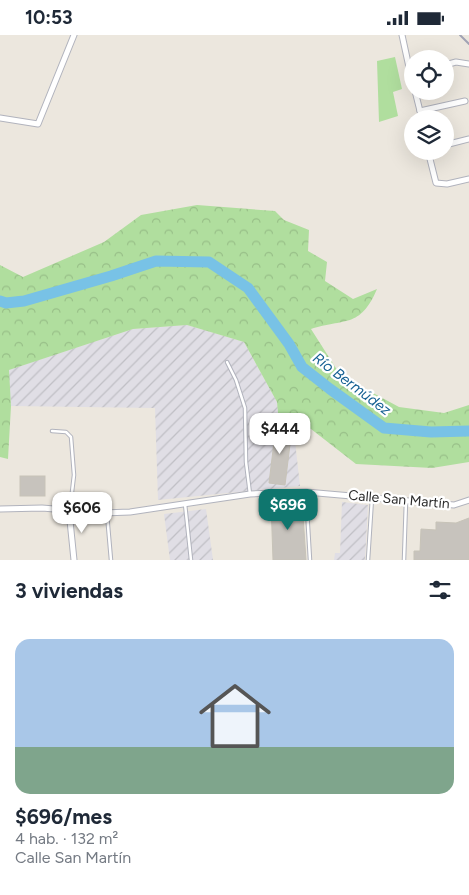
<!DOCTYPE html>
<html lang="es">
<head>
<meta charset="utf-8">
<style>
	:root { --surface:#fff; --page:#f6f6f7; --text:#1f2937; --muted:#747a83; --line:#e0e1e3; --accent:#0f766e }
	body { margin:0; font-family:Figtree,sans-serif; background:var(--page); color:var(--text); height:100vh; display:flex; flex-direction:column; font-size:19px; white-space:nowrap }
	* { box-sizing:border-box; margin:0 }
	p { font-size:16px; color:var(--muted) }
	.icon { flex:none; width:28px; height:28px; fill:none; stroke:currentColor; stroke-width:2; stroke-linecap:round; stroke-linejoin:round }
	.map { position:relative; height:525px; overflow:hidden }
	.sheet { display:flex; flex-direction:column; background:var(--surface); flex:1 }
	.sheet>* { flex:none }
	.tools { position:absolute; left:404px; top:15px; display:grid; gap:10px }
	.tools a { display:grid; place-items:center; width:50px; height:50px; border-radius:50%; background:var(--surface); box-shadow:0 5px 20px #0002; font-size:25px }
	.price { position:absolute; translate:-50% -42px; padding:0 11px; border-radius:10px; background:#fff; color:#222; font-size:16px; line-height:32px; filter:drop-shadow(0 1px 2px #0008) }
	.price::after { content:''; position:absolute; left:50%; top:30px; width:15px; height:11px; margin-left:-8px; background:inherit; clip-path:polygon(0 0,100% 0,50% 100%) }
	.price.active { background:var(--accent); color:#fff }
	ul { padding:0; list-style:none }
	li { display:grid; align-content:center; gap:10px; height:265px; padding:0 15px }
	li+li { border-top:1px solid var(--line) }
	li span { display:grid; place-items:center; height:155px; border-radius:15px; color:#555 }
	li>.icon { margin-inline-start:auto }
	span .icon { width:90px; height:90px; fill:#fffc; stroke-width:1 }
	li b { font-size:21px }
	h2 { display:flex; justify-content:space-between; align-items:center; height:60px; padding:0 15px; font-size:21px }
	.status { display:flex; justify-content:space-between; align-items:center; height:35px; padding:0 25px; background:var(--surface); direction:ltr }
	.status svg { height:14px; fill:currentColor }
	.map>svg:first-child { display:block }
	.industrial { fill:url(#industrial-furrows) }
	.forest { fill:url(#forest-crowns) }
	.park { fill:#b0de9e }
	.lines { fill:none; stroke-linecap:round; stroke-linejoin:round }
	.river { stroke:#78c2e6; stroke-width:11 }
	.building { fill:#c7c3bd; stroke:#c7c3b8 }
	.lane-casing { stroke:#b1b3bd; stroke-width:4.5 }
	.street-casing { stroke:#b1b3bd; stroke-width:7 }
	.lane { stroke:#fff; stroke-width:2.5 }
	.street { stroke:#fff; stroke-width:5 }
	.rail { stroke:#a1a3b4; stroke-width:2 }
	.labels { text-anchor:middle; stroke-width:4.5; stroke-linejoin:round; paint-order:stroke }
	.street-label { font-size:14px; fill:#2b2b2b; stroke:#fff }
	.water-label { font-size:15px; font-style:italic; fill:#176193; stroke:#fff }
</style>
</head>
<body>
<div class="status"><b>10:53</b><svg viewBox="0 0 49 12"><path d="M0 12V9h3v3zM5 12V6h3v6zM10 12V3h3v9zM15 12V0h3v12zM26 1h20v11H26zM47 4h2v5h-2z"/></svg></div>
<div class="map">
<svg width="469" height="525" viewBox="0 0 469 525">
	<defs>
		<pattern id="industrial-furrows" width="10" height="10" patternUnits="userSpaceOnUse" patternTransform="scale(1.25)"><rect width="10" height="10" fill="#e0dee5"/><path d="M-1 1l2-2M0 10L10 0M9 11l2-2" fill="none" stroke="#c0bfc5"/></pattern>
		<pattern id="forest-crowns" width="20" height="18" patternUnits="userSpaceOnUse" patternTransform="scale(1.25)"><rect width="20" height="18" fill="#b0de9e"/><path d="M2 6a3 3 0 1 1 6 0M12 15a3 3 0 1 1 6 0" fill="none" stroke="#98bf88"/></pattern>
	</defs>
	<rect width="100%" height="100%" fill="#ece7de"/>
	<g class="industrial">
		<path d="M 187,290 L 244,307 L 277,367 L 280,387 L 293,388 L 300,451 L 158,465 L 155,373 L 11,371 L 8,335 L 133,294 Z"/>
		<path d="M 342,467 L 368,470 L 365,525 L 334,525 L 335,518 L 340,518 Z"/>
		<path d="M 206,474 L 213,525 L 170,525 L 164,479 Z"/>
	</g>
	<path class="forest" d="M 197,170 L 275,176 L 284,185 L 309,195 L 308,216 L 327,227 L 325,246 L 353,264 L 377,254 C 360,294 344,283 311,294 L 346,349 L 362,352 L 399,372 L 444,378 L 469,370 L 469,427 L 432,433 L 356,429 L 311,394 L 293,388 L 279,388 L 277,367 L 244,307 L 187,290 L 133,294 L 9,335 L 11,371 L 8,424 L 0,422 L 0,230 L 23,242 L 104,207 L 141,180 Z"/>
	<path class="park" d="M 395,22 L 402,54 L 393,57 L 398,81 L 379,87 L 377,26 Z"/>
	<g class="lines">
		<path class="river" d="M 0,266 L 6,268 L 24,266 L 111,241 L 156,226 L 209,227 L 248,253 L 289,309 L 302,332 L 330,354 L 384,393 L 431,397 L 469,396"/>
	</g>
	<g class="building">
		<path d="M 276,391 L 292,393 L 285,450 L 269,448 Z"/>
		<rect x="20" y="441" width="25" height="20"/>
		<path d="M 302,466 L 306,525 L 273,525 L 271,467 Z"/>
		<path d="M 469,483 L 469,525 L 414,525 L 414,516 L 420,516 L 421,494 L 436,495 L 436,487 L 456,488 Z"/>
	</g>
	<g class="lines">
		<g class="lane-casing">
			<g id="lane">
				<path d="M 227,327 L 236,345 L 245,373 L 246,427 L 250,459"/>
				<path d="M 52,396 L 66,397 L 71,402 L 74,440 L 70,474"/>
				<path d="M 306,457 L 310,525"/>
				<path d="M 185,469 L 191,525"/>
				<path d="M 107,479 L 111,525"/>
				<path d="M 368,525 L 372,463"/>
				<path d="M 404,525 L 406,466"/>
			</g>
		</g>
		<g class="street-casing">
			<g id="street">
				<path d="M 402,0 L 412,46"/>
				<path d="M 445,30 L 456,27 L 469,29"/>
				<path d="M 415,56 L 422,84"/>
				<path d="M 420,76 L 465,66"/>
				<path d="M 0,83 L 38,89 L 74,0"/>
				<path d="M 445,110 L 469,104"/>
				<path d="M 428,116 L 436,148 L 447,149 L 469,144"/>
				<path d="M 0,474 L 42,473 L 103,478 L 130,477 L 250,459 L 306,457 L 454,470 L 469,465"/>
				<path d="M 69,476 L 74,525"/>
			</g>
		</g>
		<use href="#lane" class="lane"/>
		<use href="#street" class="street"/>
		<path class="rail" d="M 460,0 L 469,9"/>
	</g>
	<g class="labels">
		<g class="street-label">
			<text transform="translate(399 464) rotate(5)" y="5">Calle San Martín</text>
		</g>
		<g class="water-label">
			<text transform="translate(352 349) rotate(37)" y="5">Río Bermúdez</text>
		</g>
	</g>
</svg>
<div class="tools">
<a><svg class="icon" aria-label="locate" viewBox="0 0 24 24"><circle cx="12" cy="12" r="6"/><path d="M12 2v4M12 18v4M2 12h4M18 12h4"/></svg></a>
<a><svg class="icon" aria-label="layers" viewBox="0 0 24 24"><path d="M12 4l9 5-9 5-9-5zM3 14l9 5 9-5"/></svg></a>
</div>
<b class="price" style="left:280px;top:420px">$444</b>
<b class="price active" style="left:288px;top:496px">$696</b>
<b class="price" style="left:82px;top:499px">$606</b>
</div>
<section class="sheet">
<h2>3 viviendas<svg class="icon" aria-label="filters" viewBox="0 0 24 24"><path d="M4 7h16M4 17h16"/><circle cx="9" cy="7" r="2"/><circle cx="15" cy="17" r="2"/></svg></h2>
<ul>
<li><span style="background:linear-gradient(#a9c7e8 70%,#7fa58c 0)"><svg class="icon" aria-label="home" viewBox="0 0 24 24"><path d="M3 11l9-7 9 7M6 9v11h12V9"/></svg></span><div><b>$696/mes</b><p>4 hab. · 132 m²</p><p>Calle San Martín</p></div></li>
</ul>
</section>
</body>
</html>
